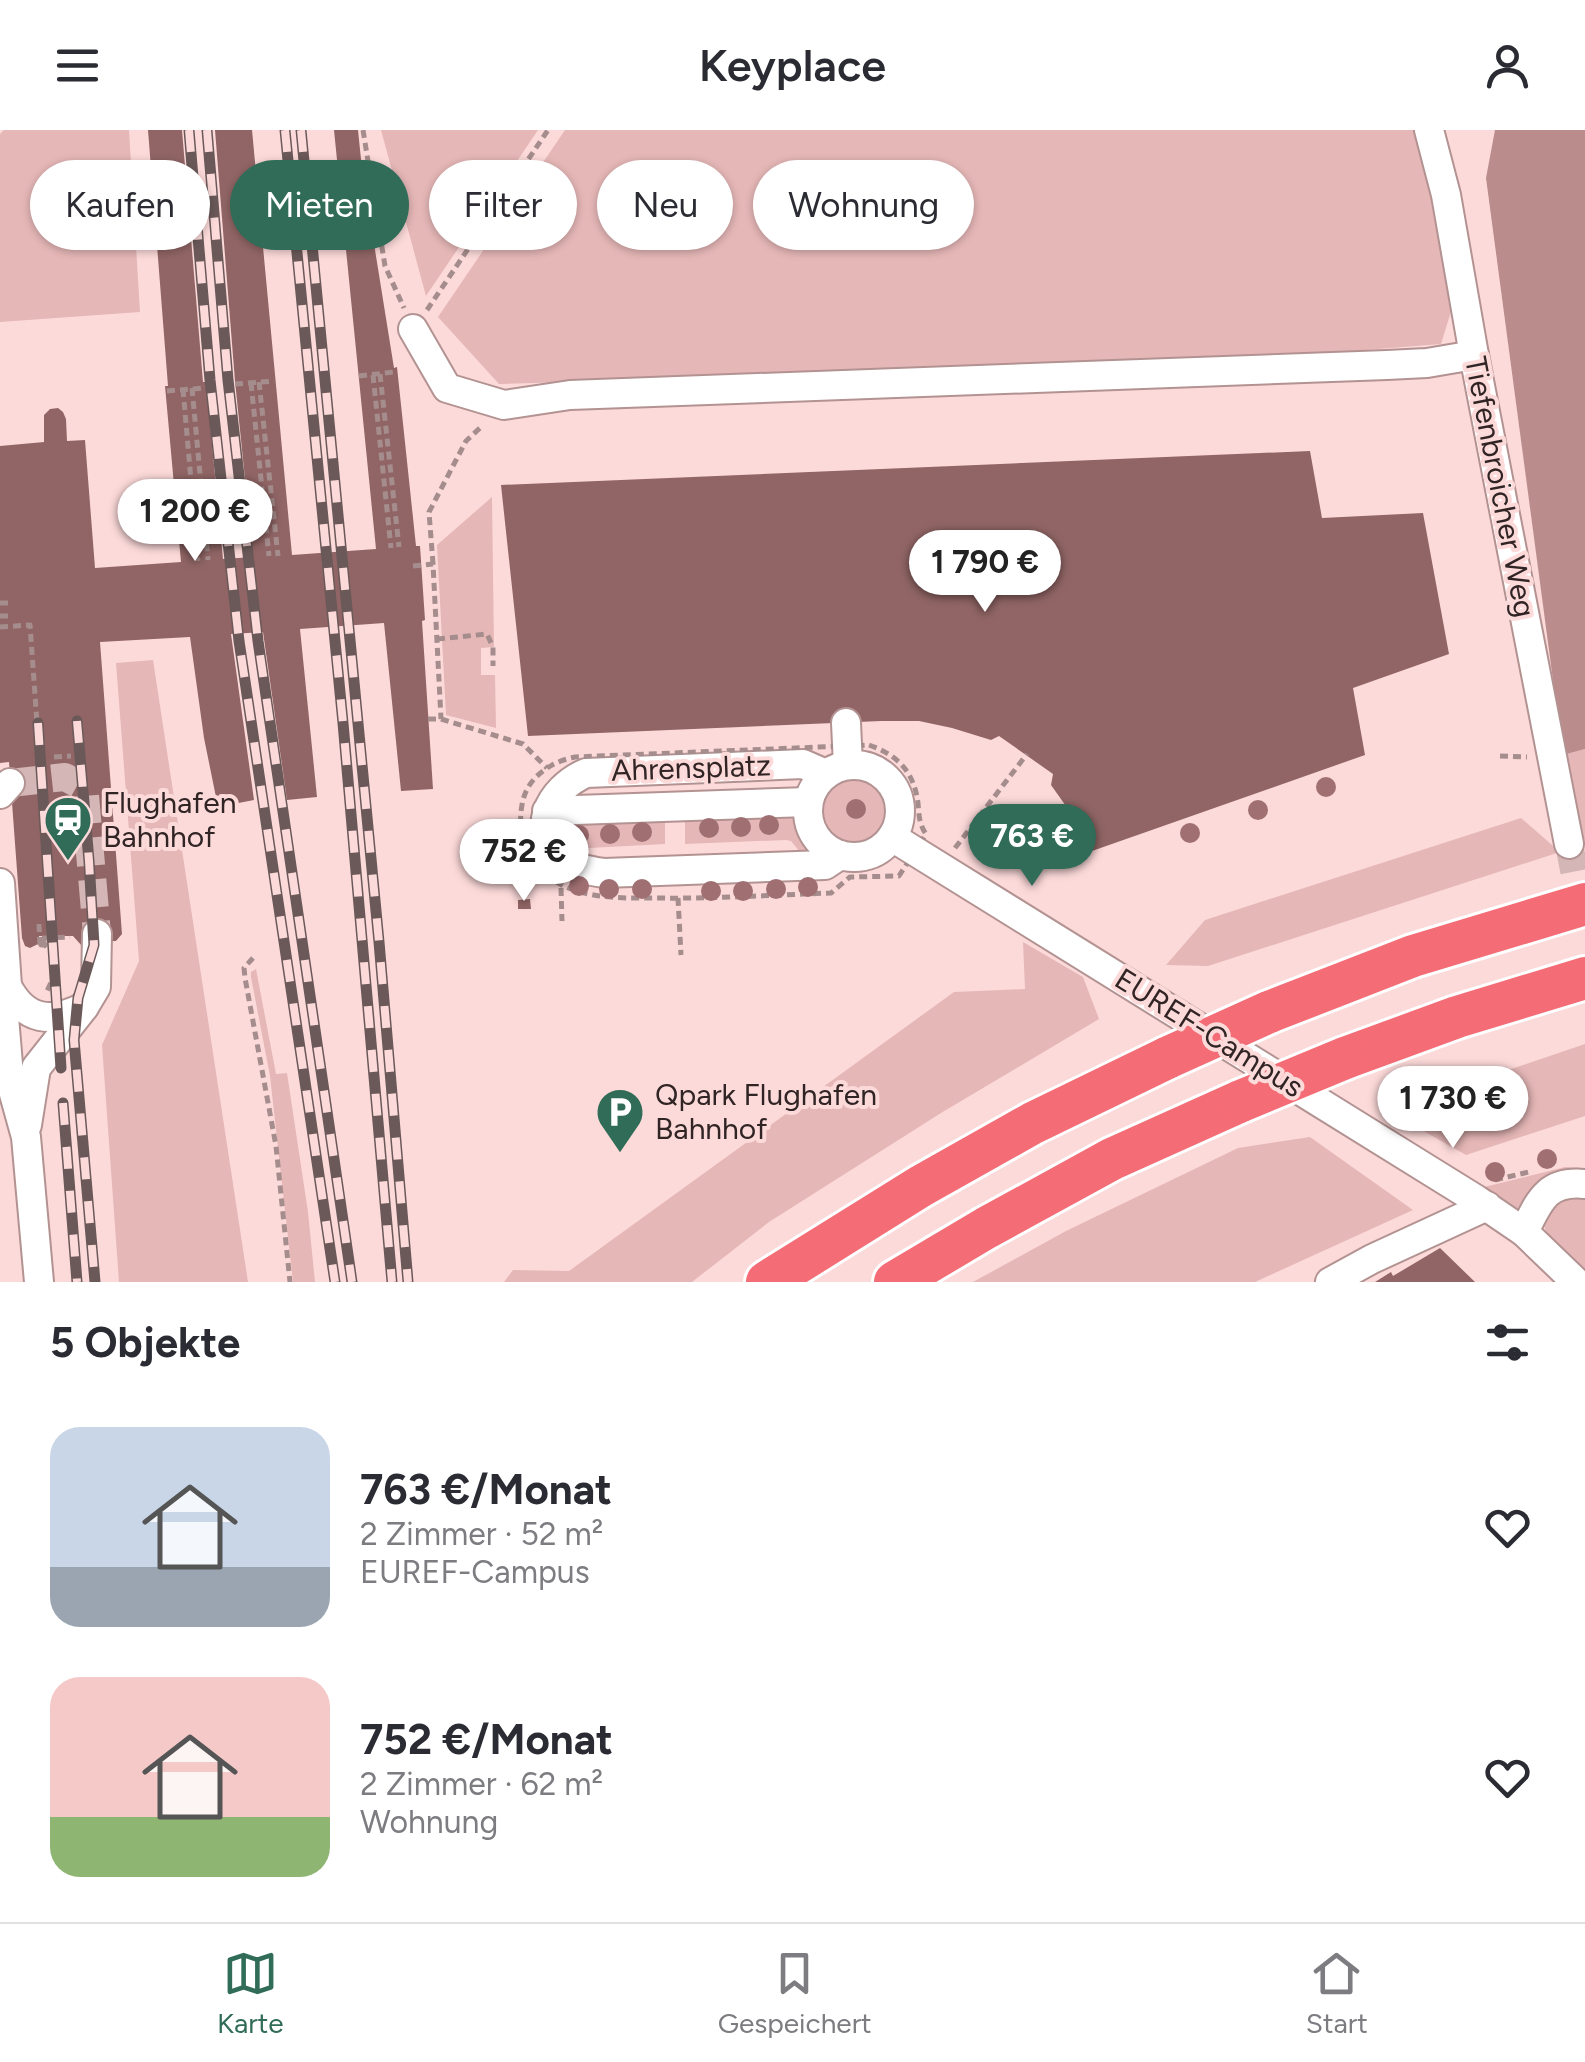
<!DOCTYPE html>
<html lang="de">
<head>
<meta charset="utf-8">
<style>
	:root { --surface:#fff; --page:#f7f7f7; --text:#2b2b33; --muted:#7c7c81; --line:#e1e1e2; --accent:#306c57 }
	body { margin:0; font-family:Figtree,sans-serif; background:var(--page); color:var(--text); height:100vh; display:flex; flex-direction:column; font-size:38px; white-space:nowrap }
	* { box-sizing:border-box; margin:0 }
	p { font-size:32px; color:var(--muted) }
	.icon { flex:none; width:55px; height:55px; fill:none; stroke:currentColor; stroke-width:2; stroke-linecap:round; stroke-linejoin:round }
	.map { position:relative; height:1152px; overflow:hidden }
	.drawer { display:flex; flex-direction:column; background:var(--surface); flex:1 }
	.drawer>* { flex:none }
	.hud { position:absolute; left:30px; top:30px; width:1000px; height:90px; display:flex; gap:20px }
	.price { position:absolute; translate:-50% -85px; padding:0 22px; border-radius:35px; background:#fff; color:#222; font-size:32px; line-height:65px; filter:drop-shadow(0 2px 5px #0008) }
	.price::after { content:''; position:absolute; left:50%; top:60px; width:30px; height:22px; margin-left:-15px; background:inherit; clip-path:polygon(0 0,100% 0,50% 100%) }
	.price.active { background:var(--accent); color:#fff }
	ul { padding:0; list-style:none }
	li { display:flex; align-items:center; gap:30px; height:250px; padding:0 50px }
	li span { display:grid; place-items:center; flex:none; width:280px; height:200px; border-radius:30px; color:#555 }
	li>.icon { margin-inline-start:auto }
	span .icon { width:120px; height:120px; fill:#fffc; stroke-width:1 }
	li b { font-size:42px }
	h2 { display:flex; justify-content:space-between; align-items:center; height:120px; padding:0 50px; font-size:42px }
	.tag { padding:0 35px; border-radius:45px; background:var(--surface); box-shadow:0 2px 8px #0004; font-size:35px; line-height:90px }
	.tag.active { background:var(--accent); color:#fff }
	header { display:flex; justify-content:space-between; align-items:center; height:130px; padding:0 50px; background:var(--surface); font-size:45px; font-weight:600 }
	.dock { display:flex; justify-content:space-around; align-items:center; height:140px; border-top:2px solid var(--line); background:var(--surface); font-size:28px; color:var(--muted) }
	.dock a { display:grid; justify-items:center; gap:5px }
	.dock .active { color:var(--accent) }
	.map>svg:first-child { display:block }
	.green { fill:#e6b7b7 }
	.water { fill:#bb8c8c }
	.building { fill:#916565 }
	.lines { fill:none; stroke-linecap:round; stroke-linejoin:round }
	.minor-tunnel { stroke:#d4b6b6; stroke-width:28; stroke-dasharray:28 14; stroke-linecap:butt }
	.minor-casing { stroke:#b39292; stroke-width:32 }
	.highway-casing { stroke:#fff; stroke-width:48 }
	.path { stroke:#a68d8d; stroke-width:5; stroke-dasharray:8 5; stroke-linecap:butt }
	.minor { stroke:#fff; stroke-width:28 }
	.highway { stroke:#f46c75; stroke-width:42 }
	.rail-casing { stroke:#6b5959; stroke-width:11 }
	.rail { stroke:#fddada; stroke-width:8; stroke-dasharray:22; stroke-linecap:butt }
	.highway-bridge-casing { stroke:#fff; stroke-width:48; stroke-linecap:butt }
	.highway-bridge { stroke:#f46c75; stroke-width:42 }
	.tree { fill:#a06f72 }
	.labels { text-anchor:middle; stroke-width:8; stroke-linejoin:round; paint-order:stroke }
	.street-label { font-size:30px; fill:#302424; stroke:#fddada }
	.poi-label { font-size:30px; fill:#302424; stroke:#fddada; text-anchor:start }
</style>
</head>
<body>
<header><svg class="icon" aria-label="menu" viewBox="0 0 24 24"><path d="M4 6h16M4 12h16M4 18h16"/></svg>Keyplace<svg class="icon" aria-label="person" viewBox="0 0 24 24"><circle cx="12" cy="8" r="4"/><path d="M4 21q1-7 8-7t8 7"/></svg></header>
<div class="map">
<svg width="1585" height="1152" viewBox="0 0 1585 1152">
	<rect width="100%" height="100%" fill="#fddada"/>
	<g class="green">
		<path d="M 4,0 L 129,0 L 140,182 L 0,192 L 0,4 Z"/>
		<path d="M 381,0 L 538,0 L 426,166 Z"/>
		<path d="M 565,0 L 1416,0 L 1457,162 L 1441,214 L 1189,234 L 499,254 L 438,187 Z"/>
		<path d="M 492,367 L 494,517 L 481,518 L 481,545 L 495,545 L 496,598 L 446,585 L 437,415 Z"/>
		<path d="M 153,530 L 248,1152 L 119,1152 L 102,915 L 139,831 L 116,533 Z"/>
		<path d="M 1585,619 L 1585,715 L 1583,716 L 1563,625 Z"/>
		<circle cx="854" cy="681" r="31"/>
		<path d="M 794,683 L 797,700 L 810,723 L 805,728 L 791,711 L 786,710 L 685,714 L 685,686 Z"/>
		<path d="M 665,686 L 665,714 L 570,719 L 561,705 L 562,695 L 566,692 Z"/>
		<path d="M 1521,688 L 1560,722 L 1208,836 L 1166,835 L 1205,790 Z"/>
		<path d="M 1023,812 L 1083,847 L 1099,889 L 941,983 L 769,1092 L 692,1152 L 504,1152 L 513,1140 L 569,1141 L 954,862 L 1025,859 Z"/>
		<path d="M 256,839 L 276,944 L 287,943 L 308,1082 L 315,1152 L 293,1152 L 270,946 L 251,847 L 251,842 Z"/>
		<path d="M 1585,914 L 1585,986 L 1466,1025 L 1388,981 Z"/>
		<path d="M 1310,1007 L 1413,1080 L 1255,1152 L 973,1152 L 1066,1101 L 1238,1018 Z"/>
		<path d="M 1565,1037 L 1585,1038 L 1585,1045 L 1519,1087 L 1476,1059 Z"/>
		<path d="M 1585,1065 L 1585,1147 L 1548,1111 L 1543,1091 L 1560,1068 Z"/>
	</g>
	<path class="water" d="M 1495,0 L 1585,0 L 1585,619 L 1563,625 L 1486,48 Z"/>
	<g class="building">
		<path d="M 148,0 L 182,0 L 203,252 L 206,252 L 223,429 L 253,427 L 235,251 L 215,0 L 252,0 L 292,425 L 376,419 L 334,0 L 358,0 L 362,39 L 394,238 L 397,237 L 416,416 L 420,416 L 425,490 L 422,491 L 433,659 L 401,661 L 384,493 L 300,499 L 317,667 L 287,670 L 263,502 L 231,504 L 254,670 L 218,677 L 204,608 L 190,507 L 100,512 L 122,804 L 116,811 L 88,812 L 82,816 L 73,806 L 39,806 L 38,814 L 30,818 L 25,816 L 22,808 L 9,632 L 0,633 L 0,316 L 44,312 L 44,285 L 50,279 L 58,278 L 63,282 L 66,289 L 67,311 L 85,310 L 95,438 L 181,432 L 165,256 L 168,256 Z"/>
		<path d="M 1310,321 L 1322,388 L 1423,383 L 1449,524 L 1353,558 L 1365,625 L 1092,721 L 1078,693 L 1051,655 L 1053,644 L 999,606 L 991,610 L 952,598 L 919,591 L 881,591 L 528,606 L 501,355 Z"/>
		<path d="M 530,769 L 531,779 L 518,779 L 518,770 Z"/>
		<path d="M 1440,1118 L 1475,1152 L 1375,1152 L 1391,1142 L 1393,1146 Z"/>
	</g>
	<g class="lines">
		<g class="minor-tunnel">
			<path d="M 10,653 L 65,647 L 78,654 L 85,665 L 97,804"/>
			<path d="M 1569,714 L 1584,791"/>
		</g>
		<g class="minor-casing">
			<g id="minor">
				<path d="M 1429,0 L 1446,65 L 1474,225 L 1569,714"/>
				<path d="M 413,199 L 447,258 L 504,275 L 570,265 L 1387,235 L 1427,233 L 1474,225"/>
				<path d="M 846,593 L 848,635"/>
				<circle cx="854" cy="681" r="46"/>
				<path d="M 826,644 L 803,634 L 586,643 C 549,659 527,702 566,731 C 577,739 591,741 604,743 L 825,735 L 840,725"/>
				<path d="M 0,664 L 10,653"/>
				<path d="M 547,681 L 808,672"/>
				<path d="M 892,707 L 1477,1070 L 1524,1102 L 1576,1152"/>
				<path d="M 0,753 L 7,856 L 4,887 L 9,946 L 26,1007 L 39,1152"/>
				<path d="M 7,856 C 25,891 51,894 84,877"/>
				<path d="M 27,995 L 36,938 L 84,877 L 96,857 L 97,804"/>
				<path d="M 1524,1102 C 1539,1072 1546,1050 1585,1054"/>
				<path d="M 1330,1152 L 1372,1129 L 1487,1076"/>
			</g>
		</g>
		<g class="highway-casing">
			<g id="highway">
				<path d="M 1269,882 L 1413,826 L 1585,774"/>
				<path d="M 1345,928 L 1457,887 L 1585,848"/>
				<path d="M 767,1152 L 921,1056 L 1033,993 L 1169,927"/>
				<path d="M 895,1152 L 986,1098 L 1112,1029 L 1241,971"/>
			</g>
		</g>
		<g class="path">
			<path d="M 363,0 L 385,136 L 404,178"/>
			<path d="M 427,180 L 548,0"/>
			<path d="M 380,244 L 399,417"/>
			<path d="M 373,245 L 391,418"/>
			<path d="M 359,246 L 394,242"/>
			<path d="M 259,252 L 278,426"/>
			<path d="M 251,253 L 269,426"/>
			<path d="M 235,254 L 274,251"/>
			<path d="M 192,258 L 208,430"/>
			<path d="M 183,259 L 198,431"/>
			<path d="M 167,261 L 204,258"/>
			<path d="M 433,434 L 429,382 L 466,311 L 481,297"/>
			<path d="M 413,436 L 433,434 L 441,589"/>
			<path d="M 0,473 L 10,473"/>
			<path d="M 0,486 L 11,486"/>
			<path d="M 0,497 L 30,495 L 55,844 L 47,861"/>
			<path d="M 437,509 L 487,504 L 493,517 L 493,536"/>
			<path d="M 428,589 L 441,589 L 523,614 L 547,638"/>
			<path d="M 869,615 C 898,625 914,642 918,673 C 919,685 919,694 926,704 L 899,746 L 850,747 L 831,763 C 772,765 713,769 655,768 C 627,768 597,769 571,759 C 536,746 515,712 522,675 C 526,648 550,632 575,627 Z"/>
			<path d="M 1500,626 L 1527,627"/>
			<path d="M 54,627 L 71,626"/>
			<path d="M 955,718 L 1027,624"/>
			<path d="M 561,758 L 562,791"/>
			<path d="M 678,768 L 681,825"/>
			<path d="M 39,794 L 40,816 L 44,816 L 44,810 L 40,810 L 41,815 L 45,815 L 44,808 L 70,807"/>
			<path d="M 253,828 L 244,838 L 245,848 L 276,1016 L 290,1152"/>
			<path d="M 1495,1050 L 1533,1041"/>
		</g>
		<use href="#minor" class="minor"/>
		<use href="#highway" class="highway"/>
		<g class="rail-casing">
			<g id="rail">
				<path d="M 189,0 L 210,250 L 239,511 L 335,1152"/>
				<path d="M 207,0 L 228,250 L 258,511 L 352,1152"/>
				<path d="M 285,0 L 343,593 L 392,1152"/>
				<path d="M 301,0 L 379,812 L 408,1152"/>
				<path d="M 77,591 L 89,731 L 94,815 L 78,868 L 74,910 L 95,1152"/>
				<path d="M 38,593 L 61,938"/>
				<path d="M 63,973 L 77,1152"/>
			</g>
		</g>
		<use href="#rail" class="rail"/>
		<g class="highway-bridge-casing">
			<g id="highway-bridge">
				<path d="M 1169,927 L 1269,882"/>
				<path d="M 1241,971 L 1345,928"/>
			</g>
		</g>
		<use href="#highway-bridge" class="highway-bridge"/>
	</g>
	<g class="tree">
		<circle cx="1326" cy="657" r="10"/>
		<circle cx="856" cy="679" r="10"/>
		<circle cx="1258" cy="680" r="10"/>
		<circle cx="769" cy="695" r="10"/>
		<circle cx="741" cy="697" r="10"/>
		<circle cx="709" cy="698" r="10"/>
		<circle cx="642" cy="702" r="10"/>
		<circle cx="1190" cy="703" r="10"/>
		<circle cx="610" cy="704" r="10"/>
		<circle cx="579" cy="705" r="10"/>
		<circle cx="509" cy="731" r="10"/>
		<circle cx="579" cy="756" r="10"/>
		<circle cx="808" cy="757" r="10"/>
		<circle cx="609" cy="759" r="10"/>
		<circle cx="642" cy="759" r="10"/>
		<circle cx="776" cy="759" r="10"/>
		<circle cx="711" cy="761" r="10"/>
		<circle cx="743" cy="761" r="10"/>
		<circle cx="1547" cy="1029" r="10"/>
		<circle cx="1495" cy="1042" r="10"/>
	</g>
	<defs>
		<g id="station-pin" transform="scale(2.5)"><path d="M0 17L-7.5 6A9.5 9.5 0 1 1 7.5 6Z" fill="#306c57" stroke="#fddada"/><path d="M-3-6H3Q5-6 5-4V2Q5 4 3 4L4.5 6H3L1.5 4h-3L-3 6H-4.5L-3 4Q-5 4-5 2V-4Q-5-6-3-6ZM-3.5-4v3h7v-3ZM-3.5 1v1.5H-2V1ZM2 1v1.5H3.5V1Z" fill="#fff"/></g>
		<g id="parking-pin" transform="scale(2.5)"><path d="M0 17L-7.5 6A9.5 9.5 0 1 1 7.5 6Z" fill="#306c57" stroke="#fddada"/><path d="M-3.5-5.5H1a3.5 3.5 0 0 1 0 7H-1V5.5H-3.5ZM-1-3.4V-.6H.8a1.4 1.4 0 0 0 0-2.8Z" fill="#fff"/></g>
	</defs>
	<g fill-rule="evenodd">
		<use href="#station-pin" x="68" y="690"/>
		<use href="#parking-pin" x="620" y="982"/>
	</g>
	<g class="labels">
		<g class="street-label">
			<text transform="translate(1500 357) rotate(79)" y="10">Tiefenbroicher Weg</text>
			<text transform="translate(691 638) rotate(-2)" y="10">Ahrensplatz</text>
			<text transform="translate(1209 903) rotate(32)" y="10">EUREF-Campus</text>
		</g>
		<g class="poi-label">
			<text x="103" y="683">Flughafen<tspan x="103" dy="34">Bahnhof</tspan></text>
			<text x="655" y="975">Qpark Flughafen<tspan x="655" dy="34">Bahnhof</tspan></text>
		</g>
	</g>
</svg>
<b class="price" style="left:195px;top:434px">1 200 €</b>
<b class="price" style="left:985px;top:485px">1 790 €</b>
<b class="price active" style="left:1032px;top:759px">763 €</b>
<b class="price" style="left:524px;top:774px">752 €</b>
<b class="price" style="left:1453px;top:1021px">1 730 €</b>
<div class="hud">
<a class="tag">Kaufen</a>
<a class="tag active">Mieten</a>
<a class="tag">Filter</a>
<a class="tag">Neu</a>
<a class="tag">Wohnung</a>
</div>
</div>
<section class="drawer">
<h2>5 Objekte<svg class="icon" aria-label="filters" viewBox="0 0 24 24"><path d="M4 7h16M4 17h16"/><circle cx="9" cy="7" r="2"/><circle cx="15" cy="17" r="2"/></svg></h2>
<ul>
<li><span style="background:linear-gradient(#c9d6e8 70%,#9aa5b1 0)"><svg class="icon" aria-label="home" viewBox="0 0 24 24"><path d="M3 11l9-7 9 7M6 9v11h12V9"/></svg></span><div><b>763 €/Monat</b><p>2 Zimmer · 52 m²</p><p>EUREF-Campus</p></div><svg class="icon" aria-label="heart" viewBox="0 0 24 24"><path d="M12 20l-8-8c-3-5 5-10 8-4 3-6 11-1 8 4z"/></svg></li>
<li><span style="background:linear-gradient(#f6c9c9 70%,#8fb573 0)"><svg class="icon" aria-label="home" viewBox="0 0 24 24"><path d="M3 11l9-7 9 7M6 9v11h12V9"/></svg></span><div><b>752 €/Monat</b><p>2 Zimmer · 62 m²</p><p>Wohnung</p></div><svg class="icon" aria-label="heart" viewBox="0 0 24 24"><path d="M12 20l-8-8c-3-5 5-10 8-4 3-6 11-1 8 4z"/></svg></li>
</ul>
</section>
<nav class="dock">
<a class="active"><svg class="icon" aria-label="map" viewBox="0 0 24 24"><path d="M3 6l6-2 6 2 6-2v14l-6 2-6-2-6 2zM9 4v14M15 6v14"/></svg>Karte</a>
<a><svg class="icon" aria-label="saved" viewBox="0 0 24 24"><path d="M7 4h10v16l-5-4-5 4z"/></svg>Gespeichert</a>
<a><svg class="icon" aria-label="home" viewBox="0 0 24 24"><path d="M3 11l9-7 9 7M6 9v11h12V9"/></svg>Start</a>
</nav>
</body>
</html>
